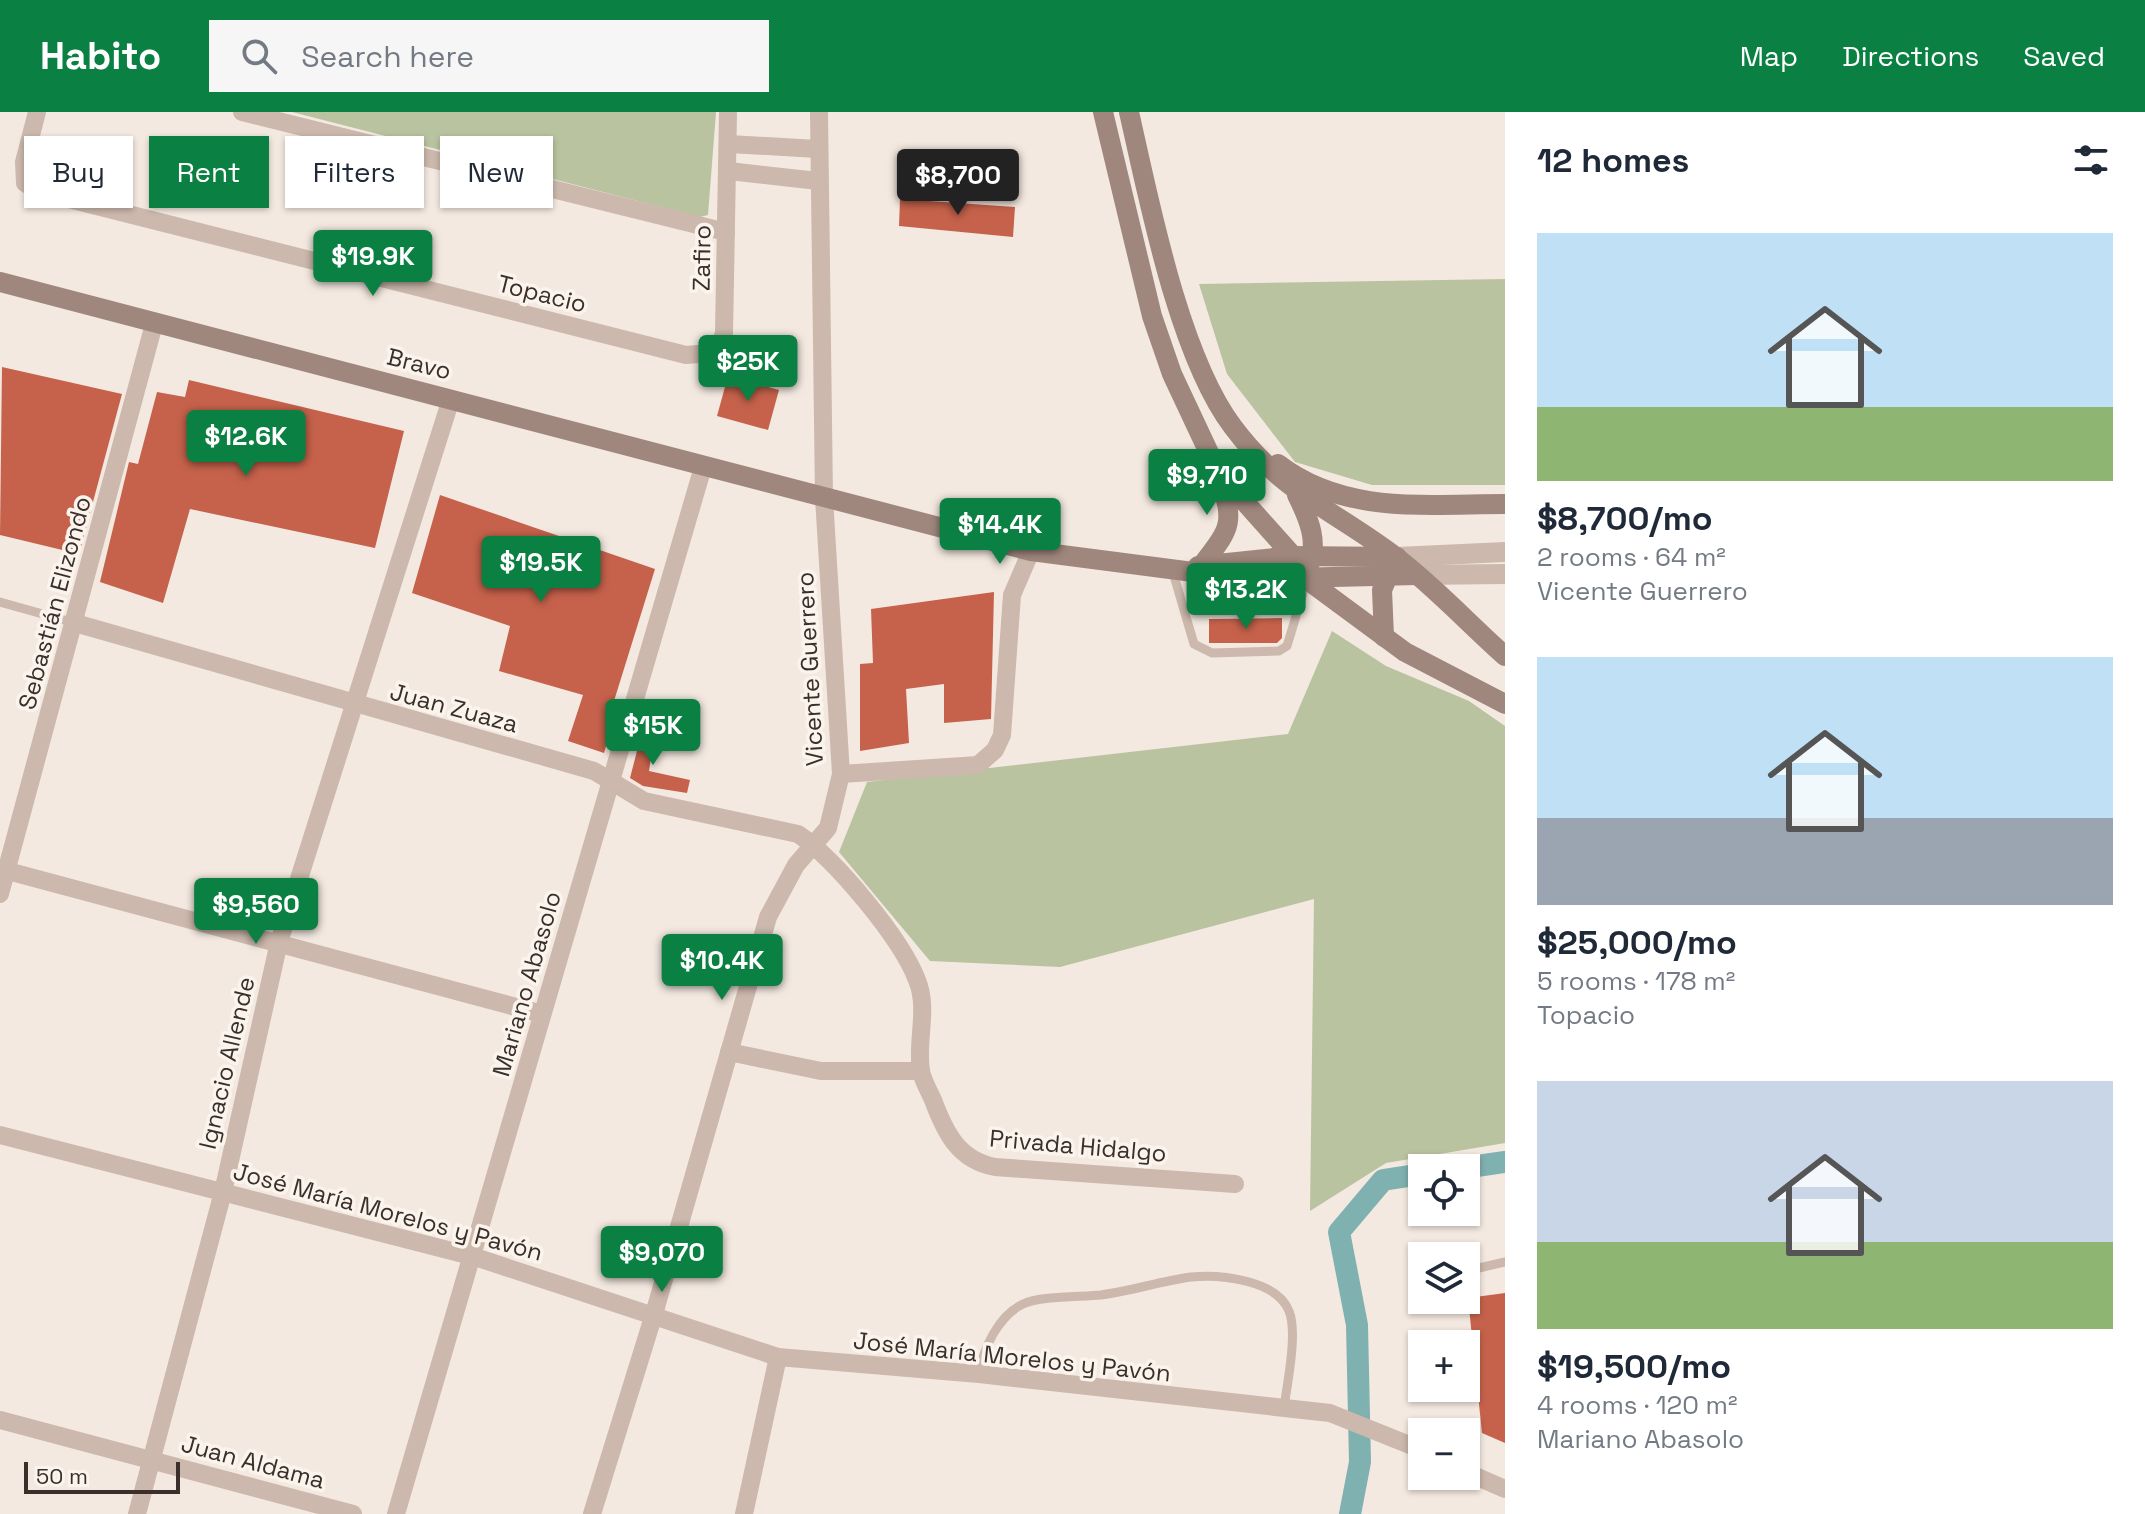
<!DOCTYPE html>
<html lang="en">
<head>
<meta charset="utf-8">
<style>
	:root { --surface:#fff; --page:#f6f6f7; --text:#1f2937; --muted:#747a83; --accent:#0b8043 }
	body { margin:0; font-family:"Space Grotesk",sans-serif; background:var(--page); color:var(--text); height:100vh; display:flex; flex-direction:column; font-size:30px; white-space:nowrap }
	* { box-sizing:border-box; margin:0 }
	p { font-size:26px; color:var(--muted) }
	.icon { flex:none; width:44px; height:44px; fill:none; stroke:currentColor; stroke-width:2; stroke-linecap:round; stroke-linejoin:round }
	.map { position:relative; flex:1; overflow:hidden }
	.sheet { display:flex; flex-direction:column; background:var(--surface); width:640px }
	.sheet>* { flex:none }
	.hud { position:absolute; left:24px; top:24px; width:760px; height:72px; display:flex; gap:16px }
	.controls { position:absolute; left:1408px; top:1042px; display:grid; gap:16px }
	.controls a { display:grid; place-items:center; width:72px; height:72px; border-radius:0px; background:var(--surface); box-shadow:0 2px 6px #0004; font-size:40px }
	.scale { position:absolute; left:24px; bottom:20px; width:156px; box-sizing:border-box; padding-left:8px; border:4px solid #3a2f2b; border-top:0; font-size:22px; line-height:28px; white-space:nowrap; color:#3a2f2b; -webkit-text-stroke:6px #fbf4ed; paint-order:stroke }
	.price { position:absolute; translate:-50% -68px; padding:0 18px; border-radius:8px; background:var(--accent); color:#fff; font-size:26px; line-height:52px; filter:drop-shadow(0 2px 4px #0008) }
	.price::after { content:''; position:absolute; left:50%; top:48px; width:24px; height:18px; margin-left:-12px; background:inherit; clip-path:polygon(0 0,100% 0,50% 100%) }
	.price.on { background:#222; color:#fff }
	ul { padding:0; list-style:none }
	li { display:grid; align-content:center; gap:16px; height:424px; padding:0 32px }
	li span { display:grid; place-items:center; height:248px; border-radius:0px; color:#555 }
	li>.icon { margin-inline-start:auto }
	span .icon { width:144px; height:144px; fill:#fffc; stroke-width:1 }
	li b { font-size:34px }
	h2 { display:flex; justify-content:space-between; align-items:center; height:96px; padding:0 32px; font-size:34px }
	.pill { padding:0 28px; border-radius:0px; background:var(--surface); box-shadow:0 2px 6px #0004; font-size:28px; line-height:72px }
	.pill.on { background:var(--accent); color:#fff }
	header { display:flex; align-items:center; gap:48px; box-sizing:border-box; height:112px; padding:0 40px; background:var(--accent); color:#fff }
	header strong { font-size:38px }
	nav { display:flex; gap:44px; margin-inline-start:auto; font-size:28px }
	.search { width:560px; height:72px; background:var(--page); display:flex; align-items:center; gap:20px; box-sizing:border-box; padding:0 28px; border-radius:0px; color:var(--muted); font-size:30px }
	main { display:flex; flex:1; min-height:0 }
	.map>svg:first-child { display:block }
	.green { fill:#b9c3a0 }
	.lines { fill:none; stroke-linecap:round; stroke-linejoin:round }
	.canal { stroke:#7fb1b0; stroke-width:22 }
	.building { fill:#c6624b }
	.service { stroke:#ccb8ac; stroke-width:9 }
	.minor { stroke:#ccb8ac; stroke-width:18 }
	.tertiary { stroke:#ccb8ac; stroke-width:20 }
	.secondary { stroke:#a0877d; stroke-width:20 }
	.labels { text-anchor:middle; stroke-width:7; stroke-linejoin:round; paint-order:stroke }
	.street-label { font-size:24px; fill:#3a2f2b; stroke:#fbf4ed }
</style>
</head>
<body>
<header>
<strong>Habito</strong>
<div class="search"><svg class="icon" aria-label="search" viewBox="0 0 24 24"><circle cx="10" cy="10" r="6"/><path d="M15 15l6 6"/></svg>Search here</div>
<nav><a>Map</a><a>Directions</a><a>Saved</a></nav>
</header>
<main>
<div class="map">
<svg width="1505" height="1402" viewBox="0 0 1505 1402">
	<rect width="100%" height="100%" fill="#f3e9e0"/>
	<g class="green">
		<path d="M 292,0 L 716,0 L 708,103 L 700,105 Z"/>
		<path d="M 1505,167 L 1505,373 L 1372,373 L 1295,350 L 1227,262 L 1199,172 Z"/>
		<path d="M 1332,519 L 1386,554 L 1469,589 L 1505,614 L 1505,1031 L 1386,1051 L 1310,1099 L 1314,787 L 1060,855 L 930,849 L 839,740 L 867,670 L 1288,622 Z"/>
	</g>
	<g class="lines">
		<g class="canal">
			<path d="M 1463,1056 L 1505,1050"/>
			<path d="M 1350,1402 L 1360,1350 L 1357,1213 L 1339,1120 L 1383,1068 L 1422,1062"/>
		</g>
	</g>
	<g class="building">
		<path d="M 900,87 L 1015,95 L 1013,125 L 899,114 Z"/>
		<path d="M 2,255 L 122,282 L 79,442 L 0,423 Z"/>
		<path d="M 728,264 L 779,278 L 768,318 L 717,304 Z"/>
		<path d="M 189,268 L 404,319 L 375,436 L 190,397 L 163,491 L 100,470 L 129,350 L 138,352 L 157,280 L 185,285 Z"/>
		<path d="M 440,383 L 655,457 L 614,589 L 619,590 L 604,641 L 568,629 L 583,583 L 499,559 L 510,514 L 412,481 Z"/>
		<path d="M 994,480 L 991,607 L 944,611 L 944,572 L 906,577 L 909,631 L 860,639 L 860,552 L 873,551 L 871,497 Z"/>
		<path d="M 1282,506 L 1282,526 L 1277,531 L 1209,531 L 1209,507 Z"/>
		<path d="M 644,612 L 656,614 L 649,659 L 690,668 L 687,681 L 643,674 L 630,666 Z"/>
		<path d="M 1505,1181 L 1505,1331 L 1482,1321 L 1468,1186 Z"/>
	</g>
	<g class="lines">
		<g class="service">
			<path d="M 1172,457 L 1194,532 L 1212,541 L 1279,539 L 1287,534 L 1303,481"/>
			<path d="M 0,490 L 75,511"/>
			<path d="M 1466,1159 L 1505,1150"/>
			<path d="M 979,1262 C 983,1237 998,1204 1023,1192 C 1039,1184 1081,1185 1101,1183 C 1131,1179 1161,1169 1191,1165 C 1220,1162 1277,1168 1289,1199 C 1298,1221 1287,1272 1284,1296"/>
		</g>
		<g class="minor">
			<path d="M 37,0 L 24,50 L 25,71 L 37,79 L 686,243 L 711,241 L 720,233 L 724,221 L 728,0"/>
			<path d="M 242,0 L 726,120"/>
			<path d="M 729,32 L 818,37"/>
			<path d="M 729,59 L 818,69"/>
			<path d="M 75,511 L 594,659 L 644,689 L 798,722 C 835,747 901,826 917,868 C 929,897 916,929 921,959 C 923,969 929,979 933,988 C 945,1020 958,1048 995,1055 L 1235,1072"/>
			<path d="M 841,662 L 978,653 L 995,638 L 1002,623 L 1012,483 L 1031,439"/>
			<path d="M 0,757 L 542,902"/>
			<path d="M 0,782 L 154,212"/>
			<path d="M 729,940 L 821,959 L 921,959"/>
			<path d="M 0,1023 L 475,1145 L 778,1245 L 979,1262 L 1330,1301 L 1422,1338"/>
			<path d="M 0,1308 L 353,1402"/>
			<path d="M 1466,1360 L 1505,1377"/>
			<path d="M 137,1402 L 223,1080 L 279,830 L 451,287"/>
			<path d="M 396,1402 L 703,355"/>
			<path d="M 592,1402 L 654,1202 L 768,805 L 796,753 L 828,716 L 841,662 L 824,386 L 819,0"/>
			<path d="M 744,1402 L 778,1245"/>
		</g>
		<g class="tertiary">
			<path d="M 1397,445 L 1505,440"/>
			<path d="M 1417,463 L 1505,462"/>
		</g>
		<g class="secondary">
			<path d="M 1103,0 L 1152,204 L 1172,262 L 1218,360 L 1293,444 L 1302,464 L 1405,540 L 1505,592"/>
			<path d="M 1129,0 C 1149,88 1179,244 1233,315 C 1283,382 1336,399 1397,446 C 1436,476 1469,512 1505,544"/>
			<path d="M 0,170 L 1031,439 L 1247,467 L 1417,463"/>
			<path d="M 1278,352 C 1344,403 1427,392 1505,392"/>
			<path d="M 1297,383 C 1309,407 1320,432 1307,458"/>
			<path d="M 1203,452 C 1230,416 1235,412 1220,368"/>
			<path d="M 1198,454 L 1293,444 L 1397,445"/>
			<path d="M 1384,525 L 1382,478 L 1393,452"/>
		</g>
	</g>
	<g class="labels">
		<g class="street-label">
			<text transform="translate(702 146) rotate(-89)" y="8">Zafiro</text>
			<text transform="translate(542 182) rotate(14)" y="8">Topacio</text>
			<text transform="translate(419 252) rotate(14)" y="8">Bravo</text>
			<text transform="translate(55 491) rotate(-75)" y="8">Sebastián Elizondo</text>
			<text transform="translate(810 557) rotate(-93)" y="8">Vicente Guerrero</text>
			<text transform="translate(454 596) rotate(15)" y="8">Juan Zuaza</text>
			<text transform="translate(527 872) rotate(-74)" y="8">Mariano Abasolo</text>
			<text transform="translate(227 951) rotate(-77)" y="8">Ignacio Allende</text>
			<text transform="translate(1078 1034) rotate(5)" y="8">Privada Hidalgo</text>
			<text transform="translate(388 1100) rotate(15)" y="8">José María Morelos y Pavón</text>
			<text transform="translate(1012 1245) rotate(6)" y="8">José María Morelos y Pavón</text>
			<text transform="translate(253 1350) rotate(15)" y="8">Juan Aldama</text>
		</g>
	</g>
</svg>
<div class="controls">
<a><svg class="icon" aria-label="locate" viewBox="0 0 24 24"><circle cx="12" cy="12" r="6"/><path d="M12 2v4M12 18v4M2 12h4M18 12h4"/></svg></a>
<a><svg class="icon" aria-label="layers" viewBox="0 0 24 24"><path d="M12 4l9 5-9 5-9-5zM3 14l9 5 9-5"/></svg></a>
<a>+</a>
<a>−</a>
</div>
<div class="scale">50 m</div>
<b class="price on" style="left:958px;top:105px">$8,700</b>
<b class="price" style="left:373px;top:186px">$19.9K</b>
<b class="price" style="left:748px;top:291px">$25K</b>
<b class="price" style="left:246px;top:366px">$12.6K</b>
<b class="price" style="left:1207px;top:405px">$9,710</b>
<b class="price" style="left:1000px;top:454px">$14.4K</b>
<b class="price" style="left:541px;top:492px">$19.5K</b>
<b class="price" style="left:1246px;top:519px">$13.2K</b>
<b class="price" style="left:653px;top:655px">$15K</b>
<b class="price" style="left:256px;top:834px">$9,560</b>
<b class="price" style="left:722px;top:890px">$10.4K</b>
<b class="price" style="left:662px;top:1182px">$9,070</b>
<div class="hud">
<a class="pill">Buy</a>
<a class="pill on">Rent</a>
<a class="pill">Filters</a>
<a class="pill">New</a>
</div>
</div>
<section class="sheet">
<h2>12 homes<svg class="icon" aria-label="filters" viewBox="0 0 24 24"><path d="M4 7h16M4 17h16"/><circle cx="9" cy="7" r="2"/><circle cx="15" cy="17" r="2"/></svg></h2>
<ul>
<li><span style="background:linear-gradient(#bfe0f5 70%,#8fb573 0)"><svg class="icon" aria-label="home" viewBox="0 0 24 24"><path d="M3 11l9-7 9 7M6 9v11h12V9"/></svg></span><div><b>$8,700/mo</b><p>2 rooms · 64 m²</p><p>Vicente Guerrero</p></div></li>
<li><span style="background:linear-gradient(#bfe0f5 65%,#9aa5b1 0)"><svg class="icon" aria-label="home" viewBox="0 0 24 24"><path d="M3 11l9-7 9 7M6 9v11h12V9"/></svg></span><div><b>$25,000/mo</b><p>5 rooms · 178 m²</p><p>Topacio</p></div></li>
<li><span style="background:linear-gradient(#c9d6e8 65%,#8fb573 0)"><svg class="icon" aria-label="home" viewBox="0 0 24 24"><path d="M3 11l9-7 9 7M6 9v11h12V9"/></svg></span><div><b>$19,500/mo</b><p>4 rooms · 120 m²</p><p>Mariano Abasolo</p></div></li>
</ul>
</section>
</main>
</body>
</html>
